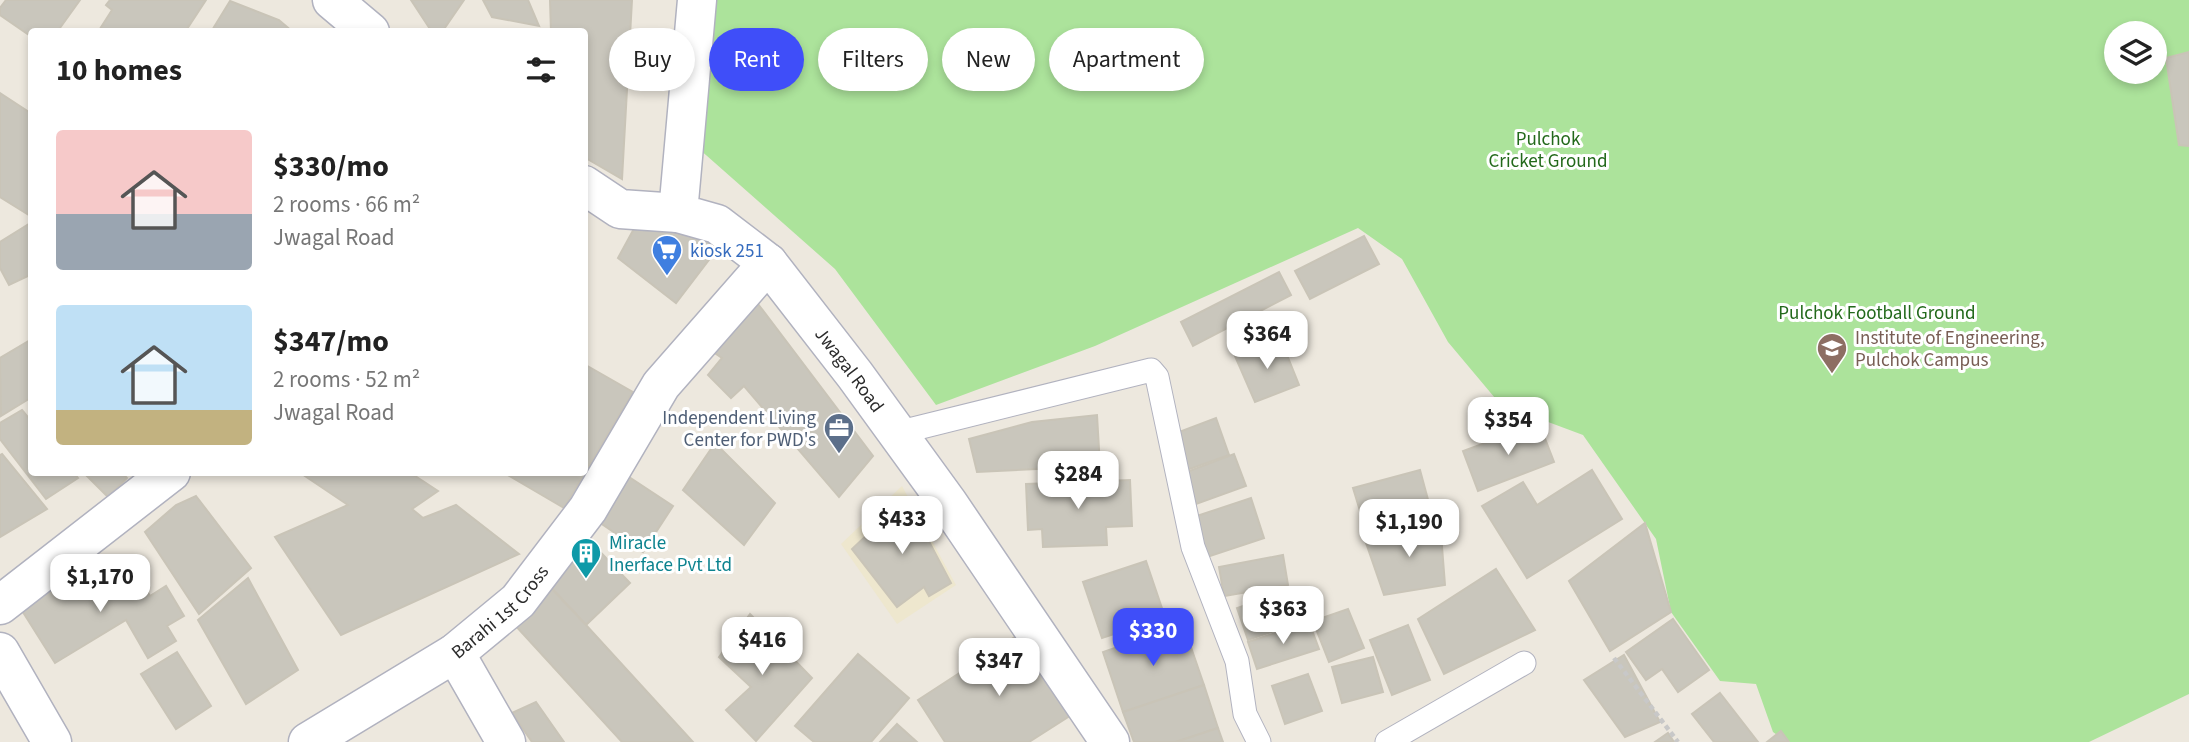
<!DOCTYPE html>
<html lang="en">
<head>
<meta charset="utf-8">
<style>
	:root { --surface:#fff; --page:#f2f2f2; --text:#222; --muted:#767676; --accent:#3f4ef9 }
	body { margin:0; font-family:"Source Sans 3",sans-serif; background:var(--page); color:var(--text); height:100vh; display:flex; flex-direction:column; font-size:26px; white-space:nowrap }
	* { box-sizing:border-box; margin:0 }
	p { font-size:23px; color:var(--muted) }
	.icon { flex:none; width:38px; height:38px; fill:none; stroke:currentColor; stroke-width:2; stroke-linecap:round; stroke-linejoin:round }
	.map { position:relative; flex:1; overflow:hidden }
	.drawer { position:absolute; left:28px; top:28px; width:560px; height:448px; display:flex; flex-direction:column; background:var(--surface); border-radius:7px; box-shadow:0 4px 10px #0003 }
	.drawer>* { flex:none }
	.top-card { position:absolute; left:609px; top:28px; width:665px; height:63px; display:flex; gap:14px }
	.buttons { position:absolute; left:2104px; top:21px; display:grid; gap:14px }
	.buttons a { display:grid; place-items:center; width:63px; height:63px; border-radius:50%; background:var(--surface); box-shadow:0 4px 10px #0003; font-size:35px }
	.price { position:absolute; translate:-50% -60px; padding:0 16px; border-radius:14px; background:#fff; color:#222; font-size:23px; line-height:46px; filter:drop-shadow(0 2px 4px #0008) }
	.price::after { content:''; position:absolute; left:50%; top:42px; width:21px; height:16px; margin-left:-10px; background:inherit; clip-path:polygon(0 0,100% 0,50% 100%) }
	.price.active { background:var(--accent); color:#fff }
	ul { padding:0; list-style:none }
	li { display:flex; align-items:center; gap:21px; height:175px; padding:0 28px }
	li span { display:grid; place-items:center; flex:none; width:196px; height:140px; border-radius:7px; color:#555 }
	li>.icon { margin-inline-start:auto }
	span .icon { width:84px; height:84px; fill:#fffc; stroke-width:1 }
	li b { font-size:30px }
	h2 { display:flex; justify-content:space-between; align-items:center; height:84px; padding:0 28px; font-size:30px }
	.pill { padding:0 24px; border-radius:32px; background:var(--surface); box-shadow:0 4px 10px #0003; font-size:24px; line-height:63px }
	.pill.active { background:var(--accent); color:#fff }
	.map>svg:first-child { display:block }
	.education { fill:#eee7ce }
	.green { fill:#ace39b; fill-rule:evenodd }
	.building { fill:#c9c6bc; stroke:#c9c4b7; stroke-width:2 }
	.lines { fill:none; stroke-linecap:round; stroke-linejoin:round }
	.lane-casing { stroke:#b1b2bf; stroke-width:25 }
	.street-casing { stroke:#b1b2bf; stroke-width:41 }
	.path { stroke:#c8c8c8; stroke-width:4.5; stroke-dasharray:5 3.5; stroke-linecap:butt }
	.lane { stroke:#fff; stroke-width:23 }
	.street { stroke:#fff; stroke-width:38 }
	.labels { text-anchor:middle; stroke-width:6; stroke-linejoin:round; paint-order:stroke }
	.park-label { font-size:19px; fill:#23691b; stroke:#fff }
	.shop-label { font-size:19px; fill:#366cbe; stroke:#fff; text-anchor:start }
	.education-label { font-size:19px; fill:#785e54; stroke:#fff; text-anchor:start }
	.street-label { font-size:19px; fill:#2b2b2b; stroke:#fff }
	.service-label { font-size:19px; fill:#4e5e75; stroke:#fff; text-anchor:end }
	.culture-label { font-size:19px; fill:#0d838f; stroke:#fff; text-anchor:start }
</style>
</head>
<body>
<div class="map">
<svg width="2189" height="742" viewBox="0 0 2189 742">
	<rect width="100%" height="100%" fill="#ede8de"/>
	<path class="education" d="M 902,486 L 956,585 L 897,624 L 841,544 Z"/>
	<path class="green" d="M 717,0 L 2189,0 L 2189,694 L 2089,742 L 1787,742 L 1773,732 L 1756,684 L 1720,681 L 1671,612 L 1656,539 L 1583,435 L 1500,404 L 1448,342 L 1402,259 L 1358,228 L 1095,346 L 936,405 L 835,269 L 698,148 ZM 2116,33 L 2154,33 L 2154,72 L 2116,72 Z"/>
	<g class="building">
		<path d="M 6,0 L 80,0 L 57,32 L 32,32 L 32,37 L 0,15 L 0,8 Z"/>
		<path d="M 110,0 L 206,0 L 185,32 L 98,32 L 112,10 L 106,5 Z"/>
		<path d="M 411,0 L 464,0 L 442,32 L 432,32 Z"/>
		<path d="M 483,0 L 528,0 L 539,26 L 492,17 Z"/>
		<path d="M 550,0 L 632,0 L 622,179 L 584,157 L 584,32 L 551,32 Z"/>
		<path d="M 230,1 L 279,20 L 293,32 L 211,32 Z"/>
		<path d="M 2189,52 L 2189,146 L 2179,145 L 2166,58 Z"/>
		<path d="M 0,93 L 32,114 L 32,217 L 0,197 Z"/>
		<path d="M 32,222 L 32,274 L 9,285 L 0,268 L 0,242 Z"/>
		<path d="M 636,225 L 689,225 L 718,248 L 676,303 L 618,258 Z"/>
		<path d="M 1364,236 L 1379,264 L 1310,299 L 1295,271 Z"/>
		<path d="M 1279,272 L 1291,295 L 1193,346 L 1181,322 Z"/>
		<path d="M 755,300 L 873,456 L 839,497 L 744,386 L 731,398 L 708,375 L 722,358 L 706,347 Z"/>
		<path d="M 32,339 L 32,397 L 1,416 L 0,358 Z"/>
		<path d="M 1281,340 L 1299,385 L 1255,402 L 1235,356 Z"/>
		<path d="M 584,364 L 633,392 L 564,508 L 506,474 L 584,472 Z"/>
		<path d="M 22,410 L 32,422 L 32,472 L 73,472 L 78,478 L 46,499 L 0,439 L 0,423 Z"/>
		<path d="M 1097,415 L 1100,466 L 977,472 L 969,439 L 1032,422 Z"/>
		<path d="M 1216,418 L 1229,455 L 1184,471 L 1171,435 Z"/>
		<path d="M 1539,423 L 1554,462 L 1478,491 L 1463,451 Z"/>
		<path d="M 715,443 L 775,503 L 744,545 L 683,490 Z"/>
		<path d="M 2,454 L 47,509 L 0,537 L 0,455 Z"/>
		<path d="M 1234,454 L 1246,486 L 1196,504 L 1184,473 Z"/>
		<path d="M 1420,470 L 1430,507 L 1364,524 L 1353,488 Z"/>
		<path d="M 1592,470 L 1622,519 L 1527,578 L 1482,506 L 1523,482 L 1537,505 Z"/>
		<path d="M 86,472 L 121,472 L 127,478 L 108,497 L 85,474 Z"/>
		<path d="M 299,472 L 409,472 L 438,491 L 412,509 L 423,518 L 456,505 L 519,554 L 341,635 L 275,537 L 348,505 Z"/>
		<path d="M 623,473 L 673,506 L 643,552 L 593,518 Z"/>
		<path d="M 1130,480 L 1132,526 L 1106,527 L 1107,545 L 1043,547 L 1042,529 L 1028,530 L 1026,484 Z"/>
		<path d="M 196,496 L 251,568 L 199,614 L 145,532 L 176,505 Z"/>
		<path d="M 906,498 L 951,583 L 929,596 L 924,587 L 897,607 L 852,549 Z"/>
		<path d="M 1251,498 L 1264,538 L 1207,557 L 1194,517 Z"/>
		<path d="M 1440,521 L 1445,585 L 1384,595 L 1365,540 Z"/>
		<path d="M 1645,523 L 1671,612 L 1610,651 L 1569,581 Z"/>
		<path d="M 585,536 L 630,583 L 586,625 L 541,577 Z"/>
		<path d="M 1283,555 L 1288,585 L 1224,596 L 1219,567 Z"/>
		<path d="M 1146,561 L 1165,617 L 1102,638 L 1083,582 Z"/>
		<path d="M 133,568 L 150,596 L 166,586 L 184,616 L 167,626 L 176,641 L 148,658 L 126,620 L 55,663 L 16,601 L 62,573 L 79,600 Z"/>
		<path d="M 1496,569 L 1535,630 L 1444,674 L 1418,619 Z"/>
		<path d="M 248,578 L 298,670 L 246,704 L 198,620 Z"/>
		<path d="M 1294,588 L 1306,620 L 1248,640 L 1237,608 Z"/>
		<path d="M 552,589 L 586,625 L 693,742 L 622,742 L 514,624 Z"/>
		<path d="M 1348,609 L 1364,648 L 1329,662 L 1313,621 Z"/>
		<path d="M 750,614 L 812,678 L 756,741 L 726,710 L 751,687 L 719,657 Z"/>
		<path d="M 1673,619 L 1709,670 L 1678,692 L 1662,669 L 1646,680 L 1626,652 Z"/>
		<path d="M 1309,622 L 1319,649 L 1257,669 L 1248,642 Z"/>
		<path d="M 1183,624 L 1204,685 L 1123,712 L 1103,652 Z"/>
		<path d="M 1408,625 L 1430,680 L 1392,695 L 1370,640 Z"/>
		<path d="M 1024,631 L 1076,712 L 1029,742 L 945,742 L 918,700 Z"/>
		<path d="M 177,652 L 211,706 L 176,729 L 141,674 Z"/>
		<path d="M 858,654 L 909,698 L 871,742 L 814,742 L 795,726 Z"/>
		<path d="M 1624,655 L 1660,722 L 1625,737 L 1584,680 Z"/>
		<path d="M 1373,657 L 1383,692 L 1342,703 L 1332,667 Z"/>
		<path d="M 1308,674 L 1322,711 L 1285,724 L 1272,686 Z"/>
		<path d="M 1204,685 L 1218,728 L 1176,742 L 1134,742 L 1123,712 Z"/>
		<path d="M 1720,693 L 1758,742 L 1714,742 L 1692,714 Z"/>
		<path d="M 536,702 L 564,742 L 532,742 L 512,713 Z"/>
		<path d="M 897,724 L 917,742 L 880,742 Z"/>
		<path d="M 1218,728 L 1223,742 L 1176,742 Z"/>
		<path d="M 1781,731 L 1789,742 L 1767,742 Z"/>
		<path d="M 1668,733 L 1674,742 L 1655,742 Z"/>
	</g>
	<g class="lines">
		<g class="lane-casing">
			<g id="lane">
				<path d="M 897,433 L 1151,370 L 1157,377 L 1193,547 L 1237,661 L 1245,714 L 1259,742"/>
				<path d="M 1387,742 L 1524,663"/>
			</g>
		</g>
		<g class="street-casing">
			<g id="street">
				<path d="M 332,0 L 370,32"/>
				<path id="s1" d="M 697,0 L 678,213 L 717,224 L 768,263 L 855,375 L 948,503 L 1110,742"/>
				<path d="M 584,185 L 620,209 L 678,213"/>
				<path d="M 0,605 L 171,472"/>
				<path d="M 0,652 L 52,742"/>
				<path d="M 455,653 L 506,742"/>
				<path id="s2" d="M 308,742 L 455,653 L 518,601 L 588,509 L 661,385 L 768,263"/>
			</g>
		</g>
		<path class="path" d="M 1614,658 L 1678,742"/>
		<use href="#lane" class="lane"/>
		<use href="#street" class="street"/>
	</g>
	<defs>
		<g id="supermarket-pin" transform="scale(1.575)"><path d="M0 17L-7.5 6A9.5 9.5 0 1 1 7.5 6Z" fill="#3f7fe0" stroke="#fff"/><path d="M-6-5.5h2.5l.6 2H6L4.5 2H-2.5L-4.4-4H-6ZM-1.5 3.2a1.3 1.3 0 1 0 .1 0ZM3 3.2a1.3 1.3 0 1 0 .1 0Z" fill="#fff"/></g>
		<g id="university-pin" transform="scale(1.575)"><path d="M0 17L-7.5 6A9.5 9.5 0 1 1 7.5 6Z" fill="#8d6e63" stroke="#fff"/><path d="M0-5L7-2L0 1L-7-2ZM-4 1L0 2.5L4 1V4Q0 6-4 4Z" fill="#fff"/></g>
		<g id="office-pin" transform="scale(1.575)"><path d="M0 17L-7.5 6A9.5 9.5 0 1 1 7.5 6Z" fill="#5c6f8a" stroke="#fff"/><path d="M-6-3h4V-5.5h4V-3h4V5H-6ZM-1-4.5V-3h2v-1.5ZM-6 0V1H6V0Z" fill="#fff"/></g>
		<g id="building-pin" transform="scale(1.575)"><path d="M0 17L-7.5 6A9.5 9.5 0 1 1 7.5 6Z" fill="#0f9aa8" stroke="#fff"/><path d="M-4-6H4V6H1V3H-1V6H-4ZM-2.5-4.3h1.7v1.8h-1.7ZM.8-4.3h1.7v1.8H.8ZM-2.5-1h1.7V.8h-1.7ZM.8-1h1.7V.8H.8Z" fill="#fff"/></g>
	</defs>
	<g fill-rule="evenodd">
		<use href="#supermarket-pin" x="667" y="250"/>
		<use href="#university-pin" x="1832" y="348"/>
		<use href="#office-pin" x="839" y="428"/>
		<use href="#building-pin" x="586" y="553"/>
	</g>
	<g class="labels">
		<g class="park-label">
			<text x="1548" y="145">Pulchok<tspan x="1548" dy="22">Cricket Ground</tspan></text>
			<text x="1877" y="319">Pulchok Football Ground</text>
		</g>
		<g class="shop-label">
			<text x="690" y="257">kiosk 251</text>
		</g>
		<g class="education-label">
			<text x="1855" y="344">Institute of Engineering,<tspan x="1855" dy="22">Pulchok Campus</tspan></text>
		</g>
		<g class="street-label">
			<text dy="7" stroke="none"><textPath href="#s1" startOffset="453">Jwagal Road</textPath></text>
			<text dy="7" stroke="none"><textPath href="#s2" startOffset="233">Barahi 1st Cross</textPath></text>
		</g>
		<g class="service-label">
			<text x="816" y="424">Independent Living<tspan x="816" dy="22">Center for PWD's</tspan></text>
		</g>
		<g class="culture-label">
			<text x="609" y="549">Miracle<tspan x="609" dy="22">Inerface Pvt Ltd</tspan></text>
		</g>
	</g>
</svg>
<div class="buttons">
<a><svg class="icon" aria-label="layers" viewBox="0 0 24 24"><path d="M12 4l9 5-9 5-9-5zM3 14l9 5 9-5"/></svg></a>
</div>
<b class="price" style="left:1267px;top:371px">$364</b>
<b class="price" style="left:1508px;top:457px">$354</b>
<b class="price" style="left:1078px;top:511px">$284</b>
<b class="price" style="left:902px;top:556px">$433</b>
<b class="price" style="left:1409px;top:559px">$1,190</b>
<b class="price" style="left:100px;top:614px">$1,170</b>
<b class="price" style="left:1283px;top:646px">$363</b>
<b class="price active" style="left:1153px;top:668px">$330</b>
<b class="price" style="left:762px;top:677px">$416</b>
<b class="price" style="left:999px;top:698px">$347</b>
<div class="top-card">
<a class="pill">Buy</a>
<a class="pill active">Rent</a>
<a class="pill">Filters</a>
<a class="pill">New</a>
<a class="pill">Apartment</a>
</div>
<section class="drawer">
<h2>10 homes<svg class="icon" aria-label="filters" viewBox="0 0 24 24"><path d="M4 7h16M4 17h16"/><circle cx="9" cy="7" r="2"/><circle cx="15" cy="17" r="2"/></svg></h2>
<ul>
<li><span style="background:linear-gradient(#f6c9c9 60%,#9aa5b1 0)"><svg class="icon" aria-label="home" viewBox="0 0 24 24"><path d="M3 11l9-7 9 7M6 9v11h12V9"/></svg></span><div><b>$330/mo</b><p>2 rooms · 66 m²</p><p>Jwagal Road</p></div></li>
<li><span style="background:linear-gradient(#bfe0f5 75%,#c2b280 0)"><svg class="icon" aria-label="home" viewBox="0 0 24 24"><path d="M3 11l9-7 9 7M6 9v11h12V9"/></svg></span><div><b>$347/mo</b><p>2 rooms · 52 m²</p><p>Jwagal Road</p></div></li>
</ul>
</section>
</div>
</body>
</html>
